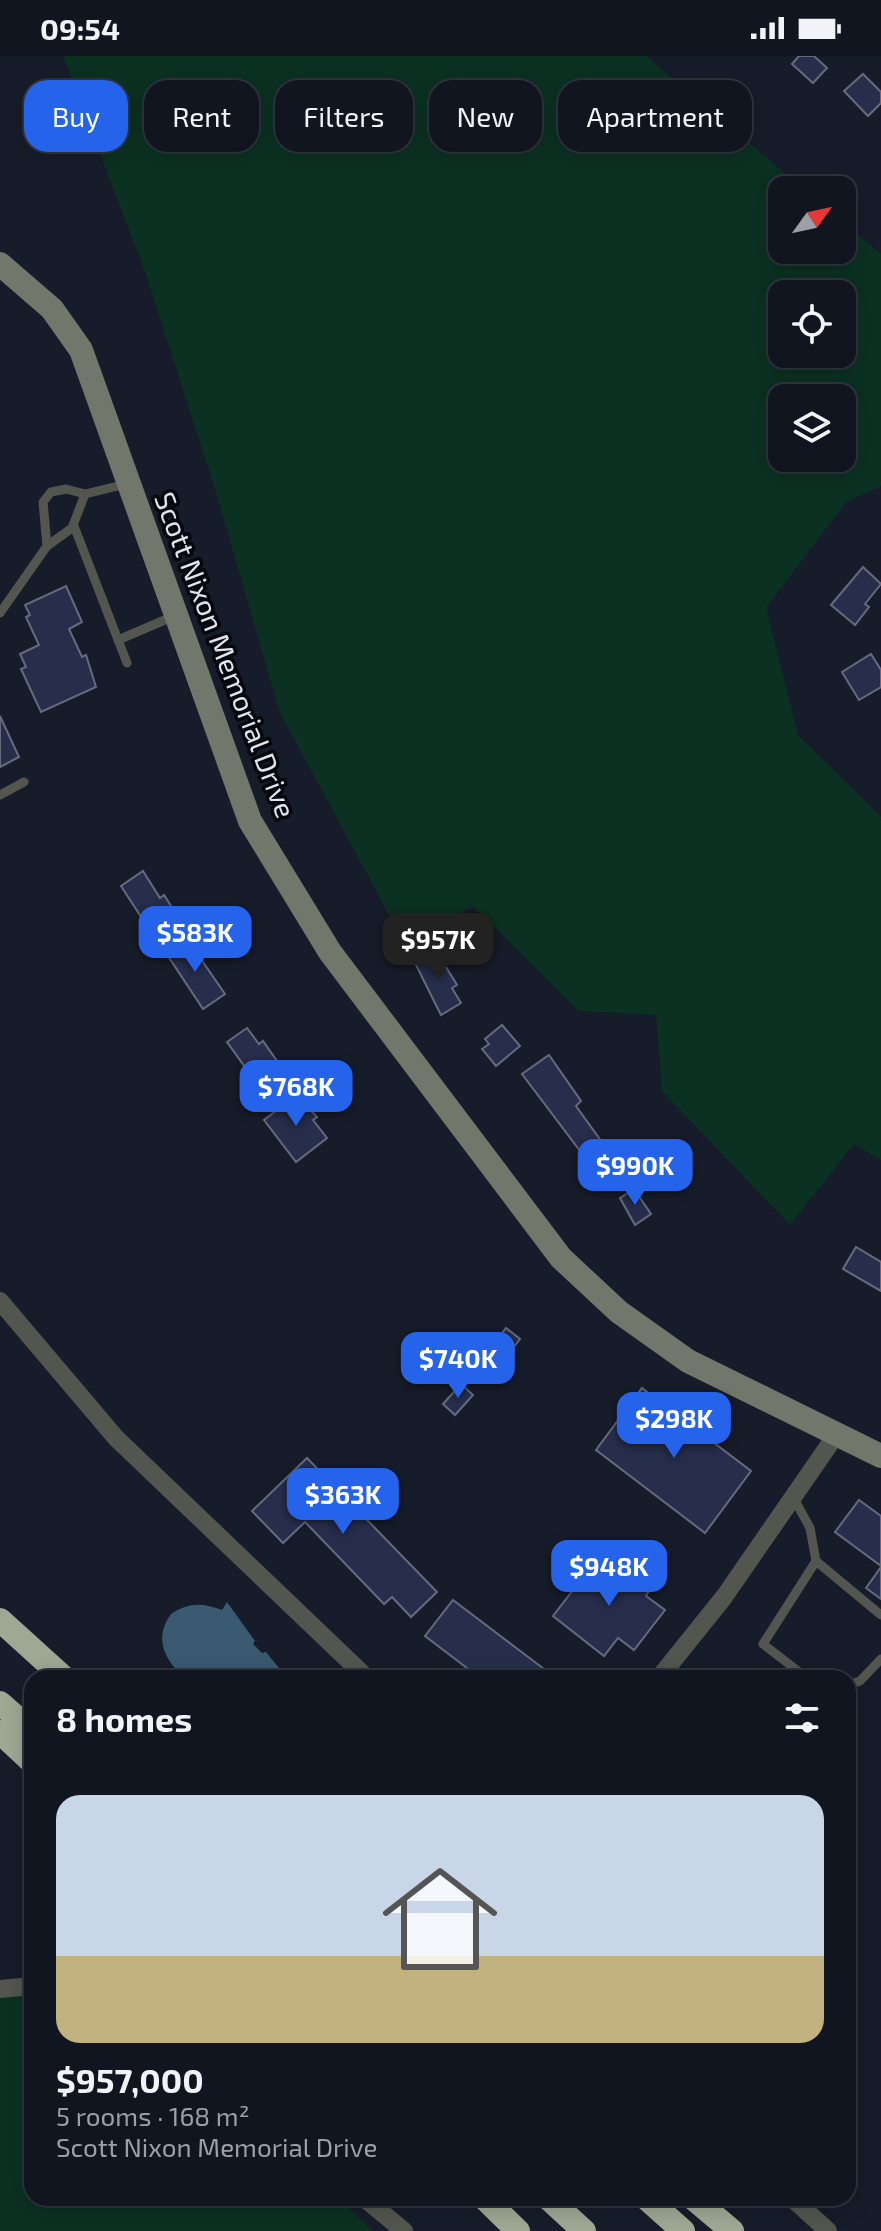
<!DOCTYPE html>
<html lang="en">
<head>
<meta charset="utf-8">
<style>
	:root { --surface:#111520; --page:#1a1e29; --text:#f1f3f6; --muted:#9c9fa5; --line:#30343e; --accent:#2563eb }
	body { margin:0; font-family:"Exo 2",sans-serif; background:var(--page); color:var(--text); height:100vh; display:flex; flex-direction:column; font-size:30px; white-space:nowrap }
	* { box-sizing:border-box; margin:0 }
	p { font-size:26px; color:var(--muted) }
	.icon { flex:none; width:44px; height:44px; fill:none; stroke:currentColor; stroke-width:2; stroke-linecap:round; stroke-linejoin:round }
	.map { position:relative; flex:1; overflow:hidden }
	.sheet { position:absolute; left:24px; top:1614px; width:832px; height:536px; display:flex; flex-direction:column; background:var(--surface); border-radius:24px; box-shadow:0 4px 20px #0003,0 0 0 2px var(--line) }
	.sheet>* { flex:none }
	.guide { position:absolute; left:24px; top:24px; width:834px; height:72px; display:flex; gap:16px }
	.needle { width:52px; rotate:57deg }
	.fabs { position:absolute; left:768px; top:120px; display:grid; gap:16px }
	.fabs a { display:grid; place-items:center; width:88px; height:88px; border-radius:16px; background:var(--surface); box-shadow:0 4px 20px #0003,0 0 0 2px var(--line); font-size:40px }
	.price { position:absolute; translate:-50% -68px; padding:0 18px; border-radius:16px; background:var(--accent); color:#fff; font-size:26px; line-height:52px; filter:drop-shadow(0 2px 4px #0008) }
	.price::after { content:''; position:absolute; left:50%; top:48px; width:24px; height:18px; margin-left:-12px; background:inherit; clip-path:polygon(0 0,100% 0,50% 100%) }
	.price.on { background:#222; color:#fff }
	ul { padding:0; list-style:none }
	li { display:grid; align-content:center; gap:16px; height:424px; padding:0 32px }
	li+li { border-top:2px solid var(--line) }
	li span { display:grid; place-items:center; height:248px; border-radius:24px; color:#555 }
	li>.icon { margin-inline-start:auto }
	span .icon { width:144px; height:144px; fill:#fffc; stroke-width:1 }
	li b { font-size:34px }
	h2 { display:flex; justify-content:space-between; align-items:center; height:96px; padding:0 32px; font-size:34px }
	.chip { padding:0 28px; border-radius:24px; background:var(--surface); box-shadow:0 4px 20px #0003,0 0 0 2px var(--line); font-size:28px; line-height:72px }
	.chip.on { background:var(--accent); color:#fff }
	.status { display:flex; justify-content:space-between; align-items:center; height:56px; padding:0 40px; background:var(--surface); direction:ltr }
	.status svg { height:22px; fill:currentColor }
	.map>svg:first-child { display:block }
	.green { fill:#0b3122; fill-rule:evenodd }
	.water { fill:#3a5a72 }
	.building { fill:#262e4c; stroke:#656b7d; stroke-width:2 }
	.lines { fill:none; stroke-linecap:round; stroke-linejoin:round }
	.lane { stroke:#53564f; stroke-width:9 }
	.street { stroke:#53564f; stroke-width:18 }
	.secondary { stroke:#71776b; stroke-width:24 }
	.highway { stroke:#9fa894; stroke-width:24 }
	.labels { text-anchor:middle; stroke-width:7; stroke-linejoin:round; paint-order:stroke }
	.street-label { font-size:28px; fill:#e2e5f0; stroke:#05070d }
</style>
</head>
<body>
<div class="status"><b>09:54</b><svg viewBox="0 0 49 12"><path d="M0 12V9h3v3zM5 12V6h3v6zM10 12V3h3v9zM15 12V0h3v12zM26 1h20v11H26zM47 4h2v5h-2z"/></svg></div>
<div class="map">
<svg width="881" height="2175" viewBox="0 0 881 2175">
	<rect width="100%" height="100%" fill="#171c2a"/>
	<g class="green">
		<path d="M 63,0 L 646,0 L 805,134 L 782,134 L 782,194 L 842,194 L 842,165 L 881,198 L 881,430 L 846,446 L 766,552 L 798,679 L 881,761 L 881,1104 L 854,1088 L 790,1169 L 662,1035 L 656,959 L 579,955 L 474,851 L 400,879 L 280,657 L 215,433 L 145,216 ZM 782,238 L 842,238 L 842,298 L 782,298 ZM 782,342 L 842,342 L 842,402 L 782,402 Z"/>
		<path d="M 32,1931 L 32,2142 L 338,2142 L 373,2175 L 0,2175 L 0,1936 Z"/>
	</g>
	<path class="water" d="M 227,1546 L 255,1585 L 253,1588 L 262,1597 L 266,1596 L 287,1622 L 185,1622 C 165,1605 153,1583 171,1558 C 189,1546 203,1547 222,1554 Z"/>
	<g class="building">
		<path d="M 799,0 L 814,0 L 827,12 L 813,27 L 792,8 Z"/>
		<path d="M 863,18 L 881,36 L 881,47 L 868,60 L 844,35 Z"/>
		<path d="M 863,511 L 881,528 L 865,548 L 869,551 L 855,569 L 831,549 Z"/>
		<path d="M 66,530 L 82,566 L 69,573 L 82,601 L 86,599 L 96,631 L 41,656 L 21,613 L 26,611 L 20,598 L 39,589 L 26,561 L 30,559 L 25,549 Z"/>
		<path d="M 871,598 L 881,614 L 881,631 L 859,644 L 842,616 Z"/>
		<path d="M 0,660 L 19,701 L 0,711 Z"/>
		<path d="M 143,815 L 160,842 L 164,839 L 173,853 L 147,870 L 121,830 Z"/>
		<path d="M 187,883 L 225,938 L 203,953 L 166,897 Z"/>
		<path d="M 435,893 L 457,929 L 452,932 L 461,947 L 441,959 L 414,905 Z"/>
		<path d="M 502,969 L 520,990 L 496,1010 L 482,993 L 489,988 L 485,983 Z"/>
		<path d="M 247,972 L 259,988 L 263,985 L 284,1015 L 260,1032 L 227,986 Z"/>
		<path d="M 549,999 L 581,1045 L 576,1050 L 620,1111 L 602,1124 L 522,1018 Z"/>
		<path d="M 297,1039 L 317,1061 L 313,1064 L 327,1082 L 296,1106 L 264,1064 Z"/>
		<path d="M 634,1133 L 651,1158 L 635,1169 L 620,1142 Z"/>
		<path d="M 856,1191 L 881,1206 L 881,1235 L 843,1213 Z"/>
		<path d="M 506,1272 L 520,1283 L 510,1296 L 496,1285 Z"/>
		<path d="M 461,1328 L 473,1339 L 455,1359 L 443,1348 Z"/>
		<path d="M 642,1332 L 751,1415 L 705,1477 L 596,1394 Z"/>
		<path d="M 307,1402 L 437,1536 L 411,1561 L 392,1541 L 384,1548 L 305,1466 L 283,1487 L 252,1455 Z"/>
		<path d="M 859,1444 L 881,1460 L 881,1510 L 835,1476 Z"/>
		<path d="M 601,1498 L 649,1535 L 646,1540 L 665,1554 L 634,1594 L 618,1582 L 604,1600 L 553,1560 Z"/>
		<path d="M 881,1511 L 881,1543 L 866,1532 Z"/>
		<path d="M 453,1544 L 556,1622 L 480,1622 L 425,1580 Z"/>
	</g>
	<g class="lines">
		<g class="lane">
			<path d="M 74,470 L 127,607"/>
			<path d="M 47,490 L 72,472 L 85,438"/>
			<path d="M 0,557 L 47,490 L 43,446 L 51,436 L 66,433 L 85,438 L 126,428"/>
			<path d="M 118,584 L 174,560"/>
			<path d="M 0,739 L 24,726"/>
			<path d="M 793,1441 L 810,1472 L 816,1505 L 881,1559"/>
			<path d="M 807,1622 L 763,1588 L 816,1505"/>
			<path d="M 848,1629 L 860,1625 L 881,1603"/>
		</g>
		<g class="street">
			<path d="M 0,1245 L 116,1382 L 367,1622"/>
			<path d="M 659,1622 L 724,1541 L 836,1379"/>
			<path d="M 0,1933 L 32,1930"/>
			<path d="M 364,2142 L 404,2175"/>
			<path d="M 792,2142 L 828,2175"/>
		</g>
		<path class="secondary" d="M 0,208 L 52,253 L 81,294 L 250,765 L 330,896 L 561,1202 L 619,1256 L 688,1305 L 881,1400"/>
		<g class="highway">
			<path d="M 0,1564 L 64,1622"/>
			<path d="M 0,1647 L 32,1675"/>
			<path d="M 0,1676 L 32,1706"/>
			<path d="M 484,2142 L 518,2175"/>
			<path d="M 548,2142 L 584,2175"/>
			<path d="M 646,2142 L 683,2175"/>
			<path d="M 693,2142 L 732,2175"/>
		</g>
	</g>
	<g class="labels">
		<g class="street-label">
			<text transform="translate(225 599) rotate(69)" y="10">Scott Nixon Memorial Drive</text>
		</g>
	</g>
</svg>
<div class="fabs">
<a><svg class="needle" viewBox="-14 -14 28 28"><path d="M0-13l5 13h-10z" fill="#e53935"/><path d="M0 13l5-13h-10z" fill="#9c9fa5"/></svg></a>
<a><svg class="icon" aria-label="locate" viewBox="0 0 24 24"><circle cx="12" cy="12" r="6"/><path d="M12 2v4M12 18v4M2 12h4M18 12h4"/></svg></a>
<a><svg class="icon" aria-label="layers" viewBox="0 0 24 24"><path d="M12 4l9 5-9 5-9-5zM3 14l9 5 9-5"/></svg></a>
</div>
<b class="price" style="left:195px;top:918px">$583K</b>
<b class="price on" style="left:438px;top:925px">$957K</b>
<b class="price" style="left:296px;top:1072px">$768K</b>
<b class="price" style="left:635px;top:1151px">$990K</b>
<b class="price" style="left:458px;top:1344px">$740K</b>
<b class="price" style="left:674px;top:1404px">$298K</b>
<b class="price" style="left:343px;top:1480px">$363K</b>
<b class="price" style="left:609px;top:1552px">$948K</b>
<div class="guide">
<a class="chip on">Buy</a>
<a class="chip">Rent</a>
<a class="chip">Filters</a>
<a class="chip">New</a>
<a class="chip">Apartment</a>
</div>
<section class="sheet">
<h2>8 homes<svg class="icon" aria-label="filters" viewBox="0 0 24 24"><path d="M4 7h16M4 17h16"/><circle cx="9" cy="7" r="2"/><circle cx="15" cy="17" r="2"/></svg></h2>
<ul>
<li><span style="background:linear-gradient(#c9d6e8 65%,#c2b280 0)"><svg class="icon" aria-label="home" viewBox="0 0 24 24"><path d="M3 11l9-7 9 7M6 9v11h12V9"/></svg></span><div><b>$957,000</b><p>5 rooms · 168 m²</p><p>Scott Nixon Memorial Drive</p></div></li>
</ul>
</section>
</div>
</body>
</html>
